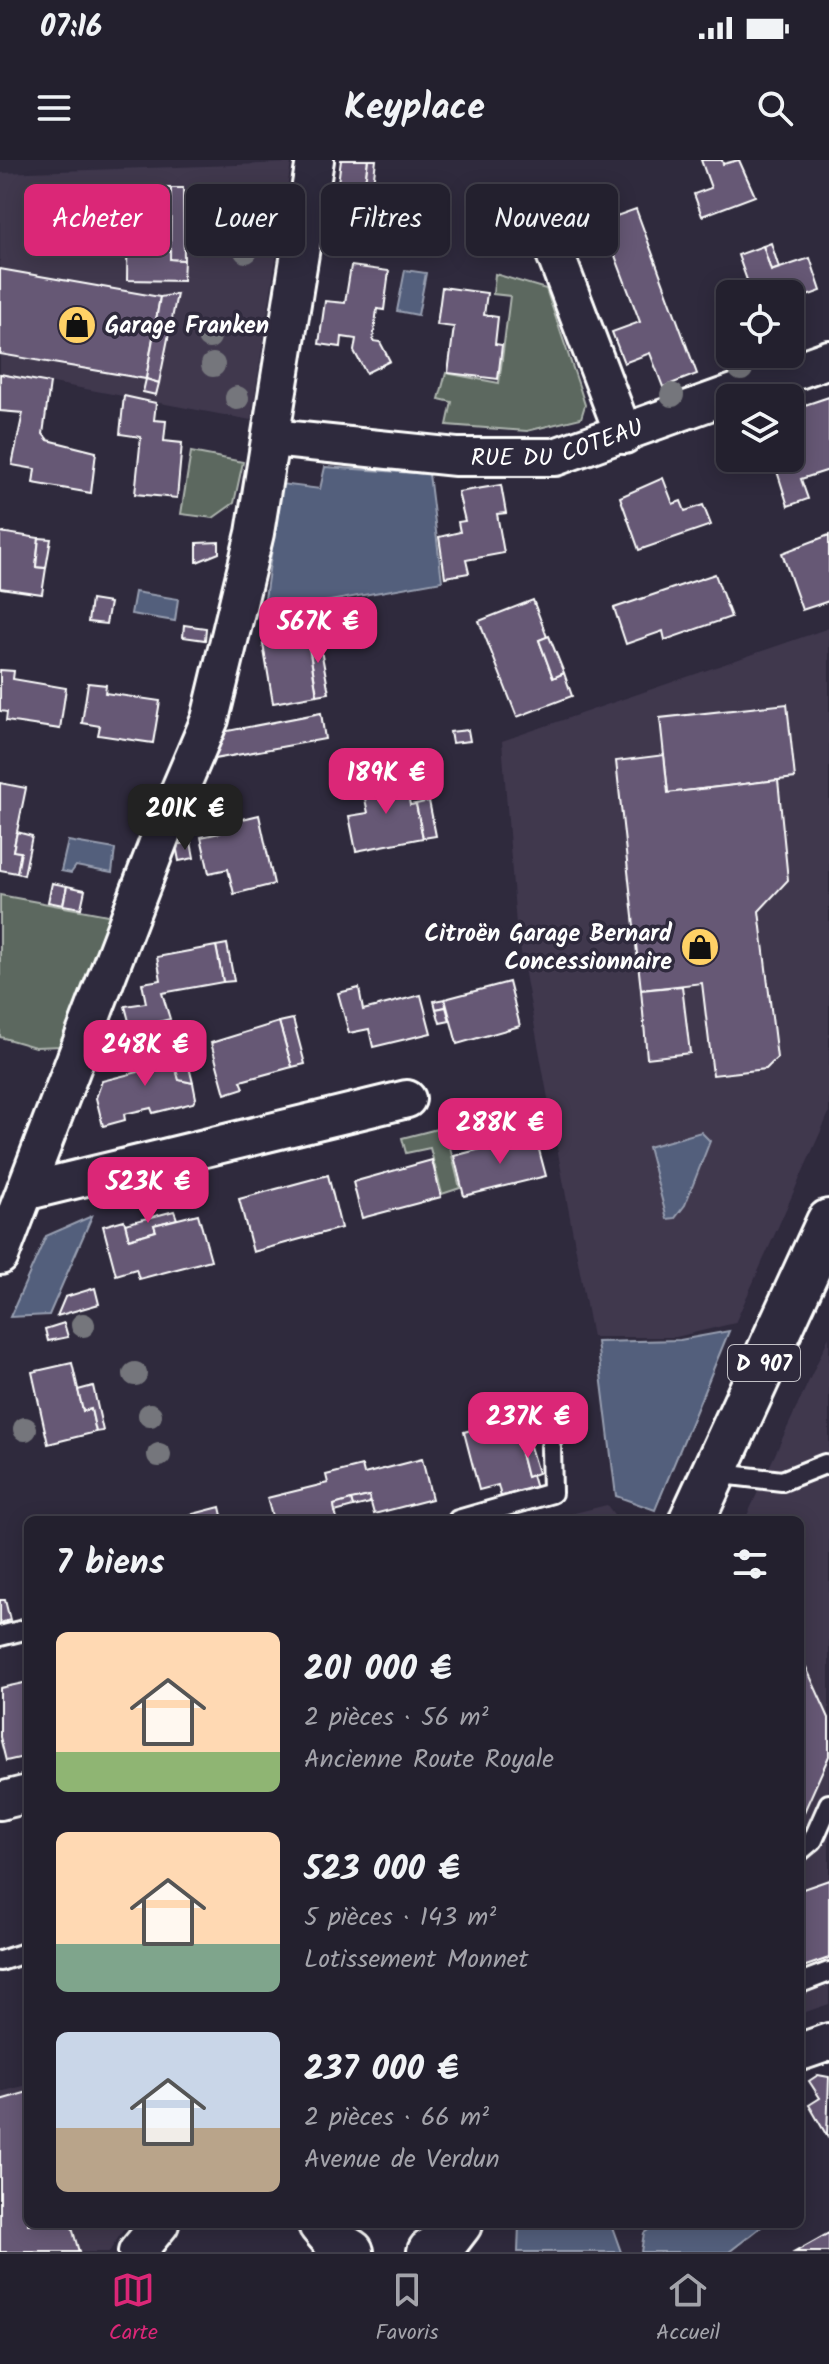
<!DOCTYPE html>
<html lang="fr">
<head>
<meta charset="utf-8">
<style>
	:root { --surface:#23202e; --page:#2f2d3a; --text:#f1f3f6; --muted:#a3a3aa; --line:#403e4a; --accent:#db2777 }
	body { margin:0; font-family:Kalam,sans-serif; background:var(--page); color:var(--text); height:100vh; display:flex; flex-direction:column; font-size:30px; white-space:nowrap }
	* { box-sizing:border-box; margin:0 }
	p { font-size:26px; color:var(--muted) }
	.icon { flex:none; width:44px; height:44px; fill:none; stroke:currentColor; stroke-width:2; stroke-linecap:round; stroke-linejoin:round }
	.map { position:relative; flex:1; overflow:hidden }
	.panel { position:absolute; left:24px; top:1356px; width:780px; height:712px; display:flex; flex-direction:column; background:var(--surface); border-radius:12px; box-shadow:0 4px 20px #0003,0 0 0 2px var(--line) }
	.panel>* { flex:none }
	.top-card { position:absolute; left:24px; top:24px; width:782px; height:72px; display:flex; gap:16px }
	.controls { position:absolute; left:716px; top:120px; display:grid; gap:16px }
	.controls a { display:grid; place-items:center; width:88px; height:88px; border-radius:12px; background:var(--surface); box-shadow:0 4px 20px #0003,0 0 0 2px var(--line); font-size:40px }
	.price { position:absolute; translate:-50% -68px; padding:0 18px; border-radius:16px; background:var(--accent); color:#fff; font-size:26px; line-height:52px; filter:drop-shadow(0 2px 4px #0008) }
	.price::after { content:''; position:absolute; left:50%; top:48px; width:24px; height:18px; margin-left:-12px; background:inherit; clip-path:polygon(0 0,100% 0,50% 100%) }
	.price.on { background:#222; color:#fff }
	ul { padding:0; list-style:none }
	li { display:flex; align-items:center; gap:24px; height:200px; padding:0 32px }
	li span { display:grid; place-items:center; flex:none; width:224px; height:160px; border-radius:12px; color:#555 }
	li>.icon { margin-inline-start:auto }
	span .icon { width:96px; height:96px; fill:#fffc; stroke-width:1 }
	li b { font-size:34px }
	h2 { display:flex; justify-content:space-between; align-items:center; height:96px; padding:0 32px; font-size:34px }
	.tag { padding:0 28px; border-radius:12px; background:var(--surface); box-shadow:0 4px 20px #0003,0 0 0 2px var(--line); font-size:28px; line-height:72px }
	.tag.on { background:var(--accent); color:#fff }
	.status { display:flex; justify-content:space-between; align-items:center; height:56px; padding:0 40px; background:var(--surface); direction:ltr }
	.status svg { height:22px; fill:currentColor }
	header { display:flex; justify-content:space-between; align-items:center; height:104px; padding:0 32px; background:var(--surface); font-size:36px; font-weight:700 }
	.tab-bar { display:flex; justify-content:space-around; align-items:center; height:112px; border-top:2px solid var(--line); background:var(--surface); font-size:22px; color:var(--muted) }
	.tab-bar a { display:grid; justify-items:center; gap:4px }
	.tab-bar .on { color:var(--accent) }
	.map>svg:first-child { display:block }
	.built { fill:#40384e }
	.green { fill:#5b685e; stroke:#adb4ae; stroke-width:2 }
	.water { fill:#525e7b; stroke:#979eb0; stroke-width:2 }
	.building { fill:#665975; stroke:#fff; stroke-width:2 }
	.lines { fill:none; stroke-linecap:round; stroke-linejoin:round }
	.lane-casing { stroke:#fff; stroke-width:24 }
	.street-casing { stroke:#fff; stroke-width:42 }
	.primary-casing { stroke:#fff; stroke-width:50 }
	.lane { stroke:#2f2a3d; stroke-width:18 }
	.street { stroke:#2f2a3d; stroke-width:36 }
	.primary { stroke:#2f2a3d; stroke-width:44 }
	.tree { fill:#74767b }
	.labels { text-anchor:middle; stroke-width:7; stroke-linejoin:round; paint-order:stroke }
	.shield { fill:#2f2a3d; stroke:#c1bfc5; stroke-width:2 }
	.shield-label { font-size:22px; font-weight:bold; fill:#fff }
	.poi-label { font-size:24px; font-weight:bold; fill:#fff; stroke:#2f2a3d; text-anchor:start }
	.street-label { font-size:24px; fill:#fff; stroke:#2f2a3d }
</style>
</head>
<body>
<div class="status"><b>07:16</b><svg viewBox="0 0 49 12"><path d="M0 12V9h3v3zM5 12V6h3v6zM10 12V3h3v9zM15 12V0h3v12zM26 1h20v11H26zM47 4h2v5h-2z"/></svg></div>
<header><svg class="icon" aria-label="menu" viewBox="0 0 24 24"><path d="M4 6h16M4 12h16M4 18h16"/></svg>Keyplace<svg class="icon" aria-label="search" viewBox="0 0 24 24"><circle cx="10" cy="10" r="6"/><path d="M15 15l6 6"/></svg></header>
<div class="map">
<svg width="829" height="2092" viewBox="0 0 829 2092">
	<rect width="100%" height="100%" fill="#2f2a3d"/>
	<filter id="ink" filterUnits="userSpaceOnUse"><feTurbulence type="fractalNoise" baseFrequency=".0125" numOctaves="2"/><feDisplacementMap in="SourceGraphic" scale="16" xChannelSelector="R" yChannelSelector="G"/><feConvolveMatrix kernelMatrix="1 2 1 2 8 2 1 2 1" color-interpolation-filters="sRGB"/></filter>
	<g filter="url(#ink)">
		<g class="built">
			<path d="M 291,3 L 251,260 L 0,213 L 0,13 Z"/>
			<path d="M 829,468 L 829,953 L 735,1163 L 676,1177 L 592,1177 L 516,765 L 502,581 Z"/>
			<path d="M 829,1177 L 829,1844 L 800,1854 L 800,1360 L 745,1360 Z"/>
			<path d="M 607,1345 L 618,1360 L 546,1360 Z"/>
			<path d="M 28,1925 L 28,2064 L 127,2064 L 109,2092 L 0,2092 L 0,1932 Z"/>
		</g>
		<g class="green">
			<path d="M 495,114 L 546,129 L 580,229 L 585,245 L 581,258 L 527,271 L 447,265 L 452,242 L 439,239 L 446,213 L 499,223 L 510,136 L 493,134 Z"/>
			<path d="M 191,292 L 243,302 L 234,343 L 213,358 L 181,354 Z"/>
			<path d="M 0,735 L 113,756 L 63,886 L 35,887 L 0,877 Z"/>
			<path d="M 445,967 L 460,1028 L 442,1034 L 430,988 L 406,993 L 402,978 Z"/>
		</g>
		<g class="water">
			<path d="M 405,110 L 426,113 L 418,155 L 397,151 Z"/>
			<path d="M 325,307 L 429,314 L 442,421 L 263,453 L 281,324 L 320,329 Z"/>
			<path d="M 135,432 L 178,439 L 175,461 L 131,454 Z"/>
			<path d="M 68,681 L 115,689 L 112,713 L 76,706 L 71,713 L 61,711 Z"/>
			<path d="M 701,972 L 710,981 L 685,1045 L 675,1058 L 667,1059 L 648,987 Z"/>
			<path d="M 92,1056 L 49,1155 L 10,1157 L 46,1076 Z"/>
			<path d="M 729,1171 L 655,1350 L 616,1336 L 597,1182 L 680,1180 Z"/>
			<path d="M 519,2064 L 611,2064 L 621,2092 L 518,2092 Z"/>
			<path d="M 656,2064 L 765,2064 L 729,2092 L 641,2092 L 644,2073 Z"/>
		</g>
		<g class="building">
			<path d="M 341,0 L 368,0 L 365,23 L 409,29 L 408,63 L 334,54 Z"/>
			<path d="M 368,0 L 376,0 L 373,24 L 365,23 Z"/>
			<path d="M 701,0 L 722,0 L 723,4 L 739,0 L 755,36 L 702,56 L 694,34 L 711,28 Z"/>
			<path d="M 128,28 L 171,28 L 170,99 L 184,100 L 183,121 L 127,120 Z"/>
			<path d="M 171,28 L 183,28 L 184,100 L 170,99 Z"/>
			<path d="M 636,49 L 697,214 L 663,227 L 650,193 L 624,203 L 612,172 L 640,162 L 602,61 Z"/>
			<path d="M 771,83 L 779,108 L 771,111 L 763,86 Z"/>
			<path d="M 763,86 L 771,111 L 810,98 L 821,131 L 790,142 L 790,134 L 752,134 L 738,95 Z"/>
			<path d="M 351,106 L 389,111 L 384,150 L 377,149 L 373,181 L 380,182 L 390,201 L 366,213 L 354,191 L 356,179 L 342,177 L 341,187 L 319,184 L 325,141 L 345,143 Z"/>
			<path d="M 0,109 L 160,137 L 146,219 L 0,194 Z"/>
			<path d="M 747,122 L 752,134 L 730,134 L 730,138 L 727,129 Z"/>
			<path d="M 442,127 L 487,133 L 484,155 L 498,157 L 495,184 L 502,185 L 498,219 L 448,213 L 454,167 L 437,165 Z"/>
			<path d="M 177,134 L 159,223 L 146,219 L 160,137 Z"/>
			<path d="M 0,214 L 50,223 L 43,274 L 48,280 L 96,292 L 91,333 L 33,323 L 35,309 L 12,305 L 23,253 L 0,251 Z"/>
			<path d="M 146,219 L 159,223 L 156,235 L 143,232 Z"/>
			<path d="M 124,236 L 156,243 L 154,260 L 166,261 L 164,281 L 182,283 L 177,338 L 135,334 L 141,277 L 120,274 Z"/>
			<path d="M 829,237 L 829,310 L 801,319 L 808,339 L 788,346 L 777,311 L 796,304 L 790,287 L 801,283 L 790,250 Z"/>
			<path d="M 663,318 L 673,344 L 681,341 L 685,351 L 703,345 L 711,365 L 639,390 L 620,337 Z"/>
			<path d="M 501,325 L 506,353 L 497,354 L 504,393 L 466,400 L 469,413 L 445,417 L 439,377 L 460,372 L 458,362 L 465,361 L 458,332 Z"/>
			<path d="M 0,372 L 39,378 L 36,407 L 46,408 L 42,434 L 0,428 Z"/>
			<path d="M 829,375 L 829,441 L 802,450 L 782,393 Z"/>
			<path d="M 39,378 L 51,379 L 46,408 L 36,407 Z"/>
			<path d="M 219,382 L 219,393 L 197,402 L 197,383 Z"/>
			<path d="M 715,414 L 731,457 L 665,480 L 663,471 L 626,484 L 614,448 Z"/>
			<path d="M 91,440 L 110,443 L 106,464 L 88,462 Z"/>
			<path d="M 533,440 L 547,477 L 539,480 L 553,518 L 564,513 L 572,536 L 517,557 L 479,461 Z"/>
			<path d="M 184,465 L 206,468 L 205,480 L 183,477 Z"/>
			<path d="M 318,474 L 329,533 L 317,535 L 307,475 Z"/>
			<path d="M 307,475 L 317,535 L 273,543 L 263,484 Z"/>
			<path d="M 549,476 L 564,513 L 553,518 L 539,480 Z"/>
			<path d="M 0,510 L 14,511 L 13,519 L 66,528 L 60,569 L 6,561 L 7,552 L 0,551 Z"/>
			<path d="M 88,523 L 106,525 L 105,533 L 160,541 L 153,583 L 98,575 L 100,566 L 82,563 Z"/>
			<path d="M 787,544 L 795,618 L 668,633 L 660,558 Z"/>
			<path d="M 321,553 L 325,579 L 209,600 L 217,573 Z"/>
			<path d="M 468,570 L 470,581 L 452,583 L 450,572 Z"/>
			<path d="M 664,595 L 668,633 L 778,620 L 788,720 L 759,751 L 777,898 L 766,909 L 713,915 L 702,823 L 641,830 L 616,601 Z"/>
			<path d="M 404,616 L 410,645 L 416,644 L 423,678 L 356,691 L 349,656 L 368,653 L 362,624 Z"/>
			<path d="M 0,623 L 26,628 L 13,691 L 21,692 L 17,713 L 0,710 Z"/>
			<path d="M 429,641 L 436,676 L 423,678 L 416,644 Z"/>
			<path d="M 259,655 L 274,724 L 234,734 L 228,709 L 209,713 L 201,677 L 220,673 L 218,665 Z"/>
			<path d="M 17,672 L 32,676 L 24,715 L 17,713 L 21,692 L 13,691 Z"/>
			<path d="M 191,682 L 194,698 L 179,701 L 176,685 Z"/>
			<path d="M 52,723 L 67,726 L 63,745 L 48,742 Z"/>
			<path d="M 67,726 L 85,730 L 81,748 L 63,745 Z"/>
			<path d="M 227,784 L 234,821 L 223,822 L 216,786 Z"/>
			<path d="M 216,786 L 223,822 L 162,833 L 170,859 L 131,869 L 125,846 L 146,843 L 142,823 L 161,820 L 157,797 Z"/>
			<path d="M 509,822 L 520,866 L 457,884 L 445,839 Z"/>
			<path d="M 682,826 L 690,893 L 647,898 L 641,830 Z"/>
			<path d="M 359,828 L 363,850 L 421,835 L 431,873 L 373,887 L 369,869 L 349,873 L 338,833 Z"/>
			<path d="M 445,839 L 446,847 L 436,849 L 434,841 Z"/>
			<path d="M 446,847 L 450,861 L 440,863 L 436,849 Z"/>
			<path d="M 293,859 L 305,904 L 292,907 L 279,862 Z"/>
			<path d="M 279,862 L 292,907 L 241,921 L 244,928 L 225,934 L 211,883 Z"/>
			<path d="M 171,886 L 179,920 L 193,923 L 196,938 L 193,943 L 153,953 L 151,948 L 124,954 L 125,960 L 103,966 L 96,938 L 102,921 L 138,912 L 134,895 Z"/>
			<path d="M 188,903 L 193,923 L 179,920 L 175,906 Z"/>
			<path d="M 535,975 L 546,1016 L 464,1036 L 454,996 Z"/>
			<path d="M 432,1000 L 441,1037 L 362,1058 L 353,1022 Z"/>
			<path d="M 328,1015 L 341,1068 L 253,1092 L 239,1039 Z"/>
			<path d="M 174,1051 L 177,1059 L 154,1065 L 156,1071 L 129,1079 L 125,1064 Z"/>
			<path d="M 198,1054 L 211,1100 L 139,1119 L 136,1109 L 116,1115 L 103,1066 L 124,1060 L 129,1079 L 156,1071 L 154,1065 Z"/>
			<path d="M 95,1128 L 99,1144 L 57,1156 L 65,1137 Z"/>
			<path d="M 64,1163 L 68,1177 L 48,1181 L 45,1169 Z"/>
			<path d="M 72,1203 L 83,1251 L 91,1249 L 96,1272 L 48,1284 L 32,1212 Z"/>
			<path d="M 93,1226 L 103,1271 L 96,1272 L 91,1249 L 83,1251 L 78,1230 Z"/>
			<path d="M 512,1258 L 527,1317 L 532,1315 L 537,1332 L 502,1341 L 498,1325 L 479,1330 L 464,1272 Z"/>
			<path d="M 529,1283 L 538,1313 L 527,1317 L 519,1285 Z"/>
			<path d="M 422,1299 L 432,1339 L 374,1354 L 369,1336 L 334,1345 L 337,1360 L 273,1360 L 267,1338 L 328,1323 L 326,1315 L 362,1306 L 364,1314 Z"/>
			<path d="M 369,1336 L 370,1343 L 353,1347 L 351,1340 Z"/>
			<path d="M 351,1340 L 353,1347 L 335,1352 L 334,1345 Z"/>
			<path d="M 220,1347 L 223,1360 L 170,1360 Z"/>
			<path d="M 0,1440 L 5,1440 L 10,1460 L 0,1463 Z"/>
			<path d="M 800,1505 L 806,1507 L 829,1558 L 829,1596 L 800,1661 Z"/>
			<path d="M 28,1522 L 28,1596 L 6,1601 L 0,1577 L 0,1528 Z"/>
			<path d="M 829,1720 L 829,1798 L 800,1808 L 800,1730 Z"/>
			<path d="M 818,1915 L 829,1917 L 827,1976 L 809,1945 L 820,1938 L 809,1921 Z"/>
			<path d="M 28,1932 L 28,2064 L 71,2064 L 79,2092 L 0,2092 L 0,1940 Z"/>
			<path d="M 829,2073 L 829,2092 L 795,2092 Z"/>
		</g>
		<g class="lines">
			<g class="lane-casing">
				<g id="lane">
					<path d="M 713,1313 L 782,1321 L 825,1304"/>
					<path d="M 458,1360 L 552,1333 L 551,1287"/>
					<path d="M 0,1476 L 28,1469"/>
					<path d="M 800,1691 L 813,1680 L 829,1644"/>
					<path d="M 0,1801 L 28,1792"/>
					<path d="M 800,1823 L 829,1812"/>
				</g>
			</g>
			<g class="street-casing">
				<g id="street">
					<path d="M 546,70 L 624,275"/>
					<path id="s1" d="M 272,278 L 456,297 L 555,297 L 829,199"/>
					<path d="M 28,1031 L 407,939"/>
					<path d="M 0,1096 L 166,662 L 210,559 L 255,373 L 315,0"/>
					<path d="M 0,1641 L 28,1634"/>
					<path d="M 800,1892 L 829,1882"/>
					<path d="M 137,2092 L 160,2064"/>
				</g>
			</g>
			<g class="primary-casing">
				<g id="primary">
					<path d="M 692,1360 L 829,1062"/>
					<path d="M 321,2064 L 338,2084 L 351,2092"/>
					<path d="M 430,2092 L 446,2081 L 459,2064"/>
				</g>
			</g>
			<use href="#lane" class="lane"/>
			<use href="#street" class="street"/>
			<use href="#primary" class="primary"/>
		</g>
		<g class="tree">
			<circle cx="246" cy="91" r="12"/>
			<circle cx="209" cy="177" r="12"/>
			<circle cx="213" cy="205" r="12"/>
			<circle cx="741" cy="209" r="12"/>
			<circle cx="672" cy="235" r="12"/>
			<circle cx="237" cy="238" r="12"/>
			<circle cx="83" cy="1165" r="12"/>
			<circle cx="135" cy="1214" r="12"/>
			<circle cx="150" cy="1255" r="12"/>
			<circle cx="25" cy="1269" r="12"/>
			<circle cx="159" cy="1295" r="12"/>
		</g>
	</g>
	<defs>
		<g id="shop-disc" transform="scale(2)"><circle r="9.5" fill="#ffd166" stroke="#2f2a3d"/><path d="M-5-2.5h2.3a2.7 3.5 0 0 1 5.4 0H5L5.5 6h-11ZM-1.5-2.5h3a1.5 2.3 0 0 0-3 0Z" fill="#111"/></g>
	</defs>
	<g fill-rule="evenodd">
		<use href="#shop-disc" x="77" y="165"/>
		<use href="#shop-disc" x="700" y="787"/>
	</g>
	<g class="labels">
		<rect class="shield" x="728" y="1185" width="72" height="36" rx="6"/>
		<g class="shield-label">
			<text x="764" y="1211">D 907</text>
		</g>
		<g class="poi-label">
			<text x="105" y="173">Garage Franken</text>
			<text x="672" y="781" text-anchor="end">Citroën Garage Bernard<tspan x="672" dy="28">Concessionnaire</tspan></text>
		</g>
		<g class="street-label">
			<text dy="8" stroke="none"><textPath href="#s1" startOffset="288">RUE DU COTEAU</textPath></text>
		</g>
	</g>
</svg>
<div class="controls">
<a><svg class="icon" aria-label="locate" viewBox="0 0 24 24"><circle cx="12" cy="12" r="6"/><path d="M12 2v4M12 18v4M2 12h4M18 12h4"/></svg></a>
<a><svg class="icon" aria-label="layers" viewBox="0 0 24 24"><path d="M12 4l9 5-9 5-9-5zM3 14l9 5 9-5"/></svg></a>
</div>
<b class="price" style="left:318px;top:505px">567K €</b>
<b class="price" style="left:386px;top:656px">189K €</b>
<b class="price on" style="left:185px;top:692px">201K €</b>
<b class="price" style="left:145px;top:928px">248K €</b>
<b class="price" style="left:500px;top:1006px">288K €</b>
<b class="price" style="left:148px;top:1065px">523K €</b>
<b class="price" style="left:528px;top:1300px">237K €</b>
<div class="top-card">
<a class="tag on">Acheter</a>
<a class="tag">Louer</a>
<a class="tag">Filtres</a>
<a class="tag">Nouveau</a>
</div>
<section class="panel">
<h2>7 biens<svg class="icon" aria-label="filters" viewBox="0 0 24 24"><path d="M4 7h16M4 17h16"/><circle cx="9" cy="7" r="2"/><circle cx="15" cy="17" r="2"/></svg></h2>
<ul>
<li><span style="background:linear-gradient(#ffd9b3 75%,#8fb573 0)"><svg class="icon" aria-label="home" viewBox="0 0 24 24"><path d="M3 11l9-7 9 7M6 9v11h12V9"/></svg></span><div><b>201 000 €</b><p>2 pièces · 56 m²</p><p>Ancienne Route Royale</p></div></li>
<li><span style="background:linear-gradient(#ffd9b3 70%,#7fa58c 0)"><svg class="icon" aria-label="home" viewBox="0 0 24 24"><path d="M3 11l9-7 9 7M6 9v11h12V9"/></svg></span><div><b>523 000 €</b><p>5 pièces · 143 m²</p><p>Lotissement Monnet</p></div></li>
<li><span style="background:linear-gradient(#c9d6e8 60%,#b9a48a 0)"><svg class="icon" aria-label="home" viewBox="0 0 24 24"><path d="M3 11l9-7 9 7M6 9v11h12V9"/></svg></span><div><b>237 000 €</b><p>2 pièces · 66 m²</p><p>Avenue de Verdun</p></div></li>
</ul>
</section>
</div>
<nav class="tab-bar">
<a class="on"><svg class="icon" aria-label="map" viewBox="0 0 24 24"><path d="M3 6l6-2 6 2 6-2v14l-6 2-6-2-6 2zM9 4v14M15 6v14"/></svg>Carte</a>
<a><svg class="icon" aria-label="saved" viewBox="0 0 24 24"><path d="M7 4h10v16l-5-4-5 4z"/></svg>Favoris</a>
<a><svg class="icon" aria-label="home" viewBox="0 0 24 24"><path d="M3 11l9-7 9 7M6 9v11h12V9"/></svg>Accueil</a>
</nav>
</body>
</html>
